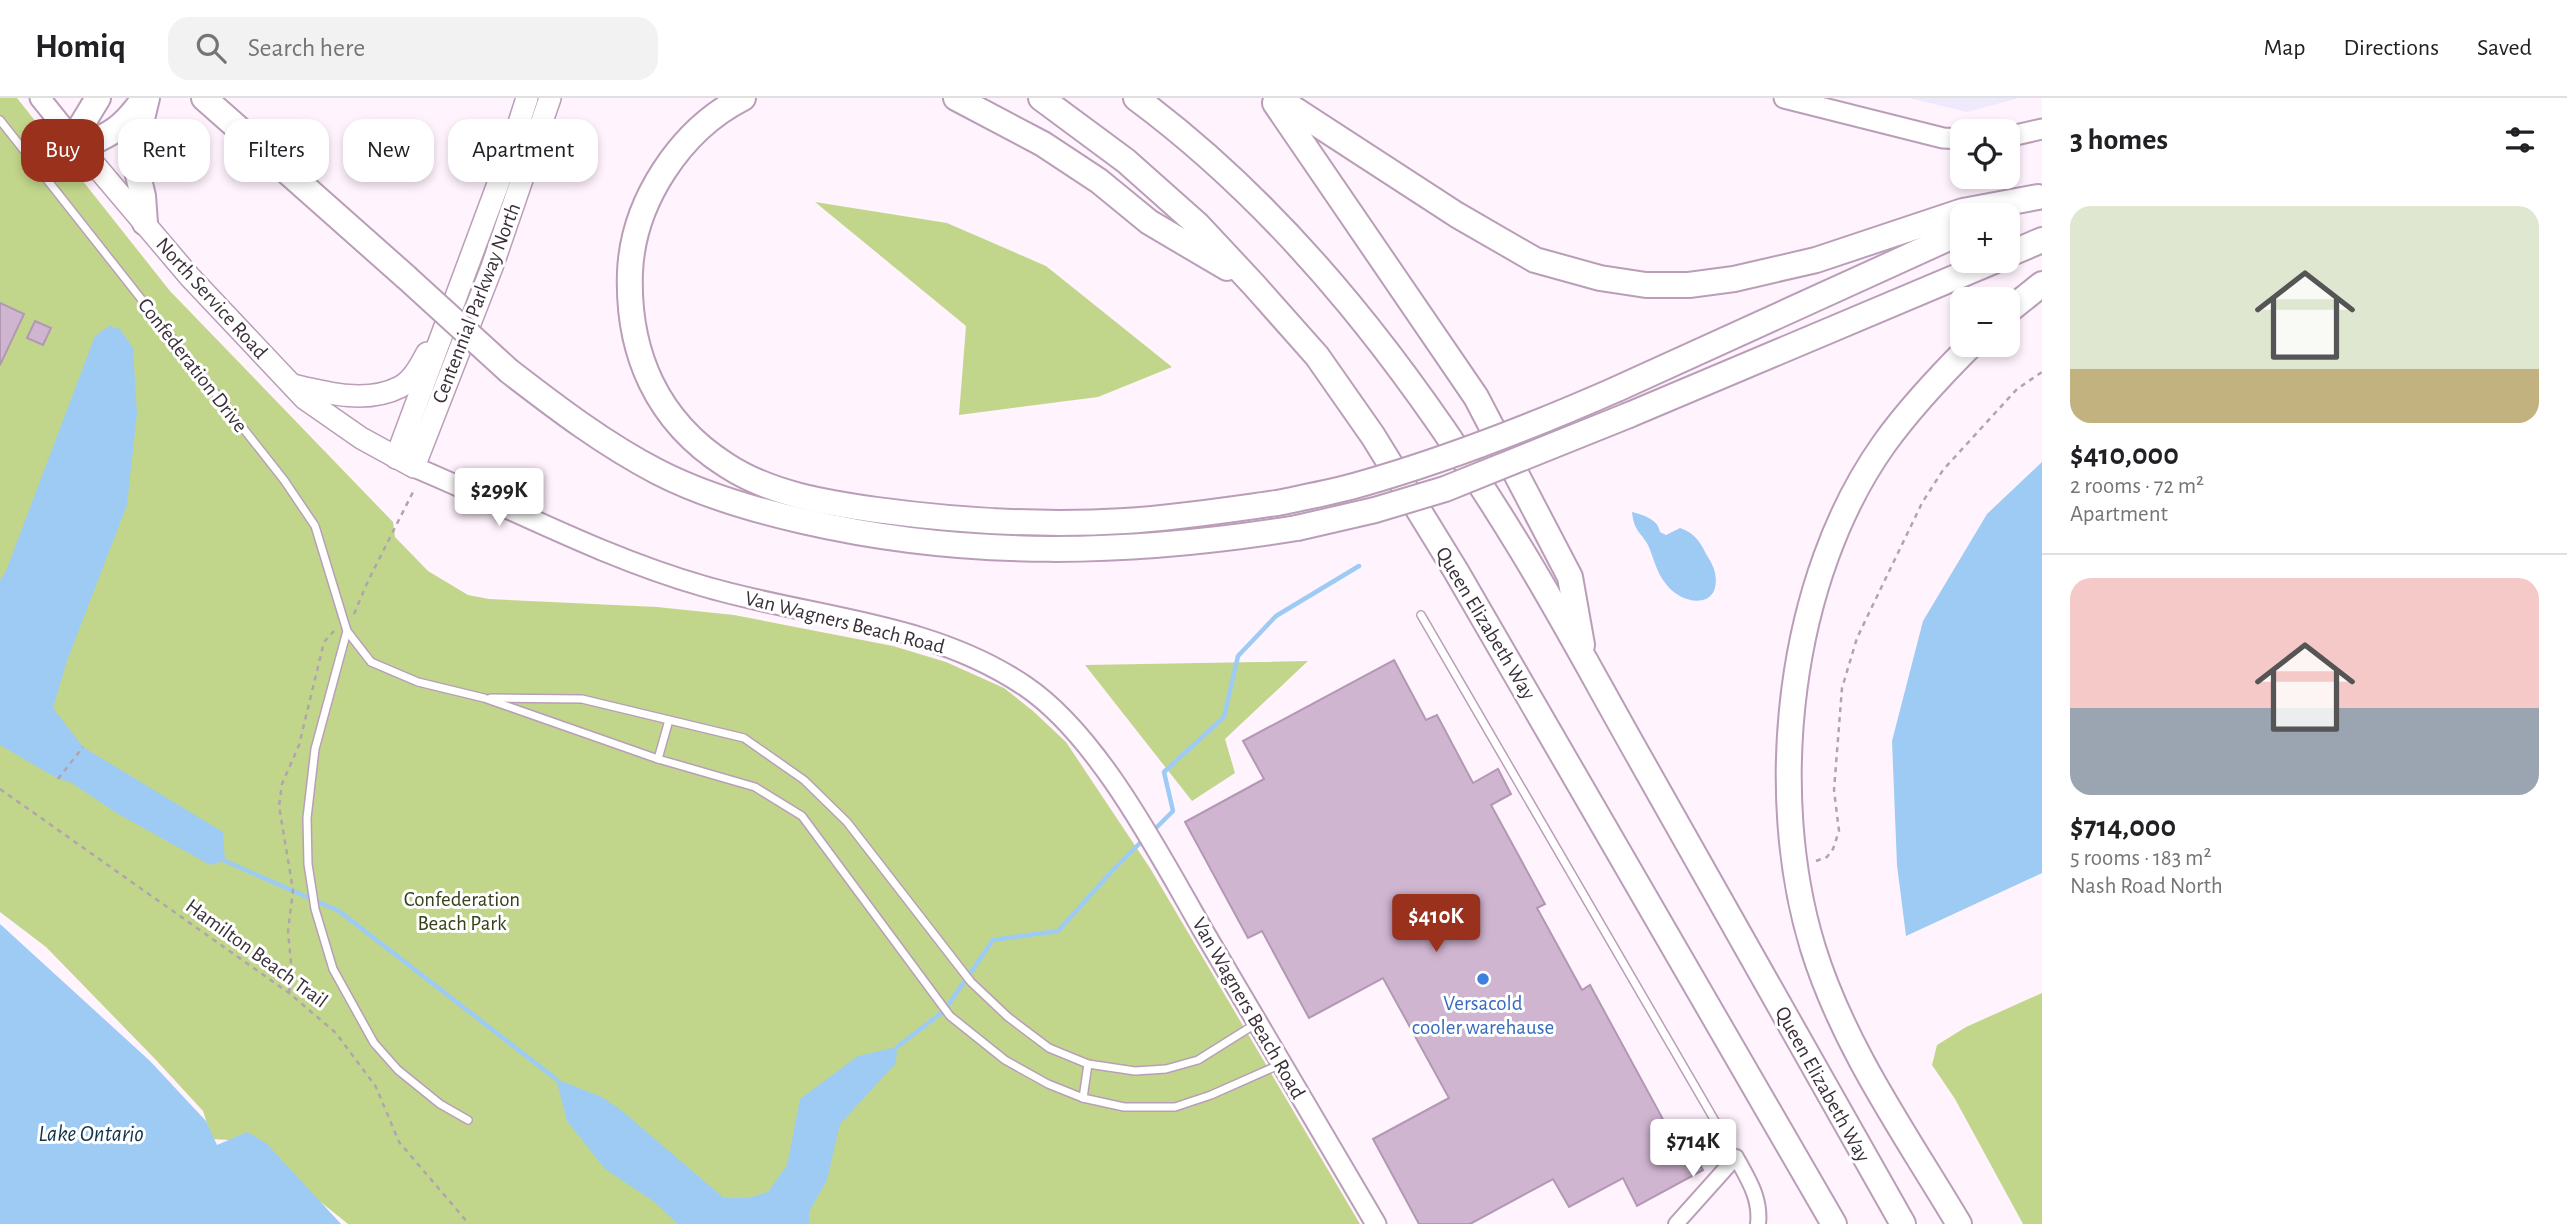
<!DOCTYPE html>
<html lang="en">
<head>
<meta charset="utf-8">
<style>
	:root { --surface:#fff; --page:#f2f2f2; --text:#202124; --muted:#757577; --line:#e0e0e0; --accent:#9a311c }
	body { margin:0; font-family:"Alegreya Sans",sans-serif; background:var(--page); color:var(--text); height:100vh; display:flex; flex-direction:column; font-size:26px; white-space:nowrap }
	* { box-sizing:border-box; margin:0 }
	p { font-size:23px; color:var(--muted) }
	.icon { flex:none; width:38px; height:38px; fill:none; stroke:currentColor; stroke-width:2; stroke-linecap:round; stroke-linejoin:round }
	.map { position:relative; flex:1; overflow:hidden }
	.sheet { display:flex; flex-direction:column; background:var(--surface); width:525px }
	.sheet>* { flex:none }
	.hud { position:absolute; left:21px; top:21px; width:665px; height:63px; display:flex; gap:14px }
	.controls { position:absolute; left:1950px; top:21px; display:grid; gap:14px }
	.controls a { display:grid; place-items:center; width:70px; height:70px; border-radius:14px; background:var(--surface); box-shadow:0 4px 10px #0003; font-size:35px }
	.price { position:absolute; translate:-50% -60px; padding:0 16px; border-radius:7px; background:#fff; color:#222; font-size:23px; line-height:46px; filter:drop-shadow(0 2px 4px #0008) }
	.price::after { content:''; position:absolute; left:50%; top:42px; width:21px; height:16px; margin-left:-10px; background:inherit; clip-path:polygon(0 0,100% 0,50% 100%) }
	.price.active { background:var(--accent); color:#fff }
	ul { padding:0; list-style:none }
	li { display:grid; align-content:center; gap:14px; height:371px; padding:0 28px }
	li+li { border-top:2px solid var(--line) }
	li span { display:grid; place-items:center; height:217px; border-radius:21px; color:#555 }
	li>.icon { margin-inline-start:auto }
	span .icon { width:126px; height:126px; fill:#fffc; stroke-width:1 }
	li b { font-size:30px }
	h2 { display:flex; justify-content:space-between; align-items:center; height:84px; padding:0 28px; font-size:30px }
	.tag { padding:0 24px; border-radius:21px; background:var(--surface); box-shadow:0 4px 10px #0003; font-size:24px; line-height:63px }
	.tag.active { background:var(--accent); color:#fff }
	header { display:flex; align-items:center; gap:42px; box-sizing:border-box; height:98px; padding:0 35px; background:var(--surface); border-bottom:2px solid var(--line) }
	header strong { font-size:33px }
	nav { display:flex; gap:38px; margin-inline-start:auto; font-size:24px }
	.search { width:490px; height:63px; background:var(--page); display:flex; align-items:center; gap:18px; box-sizing:border-box; padding:0 24px; border-radius:21px; color:var(--muted); font-size:26px }
	main { display:flex; flex:1; min-height:0 }
	.map>svg:first-child { display:block }
	.industrial { fill:#eeeafc }
	.green { fill:#c2d68b }
	.water { fill:#9dcbf3 }
	.lines { fill:none; stroke-linecap:round; stroke-linejoin:round }
	.stream { stroke:#9dcbf3; stroke-width:4.5 }
	.building { fill:#d0b5d1; stroke:#b298b3; stroke-width:2 }
	.lane-casing { stroke:#ba9eb8; stroke-width:10 }
	.street-casing { stroke:#ba9eb8; stroke-width:18 }
	.secondary-casing { stroke:#ba9eb8; stroke-width:23 }
	.primary-casing { stroke:#ba9eb8; stroke-width:24 }
	.highway-casing { stroke:#ba9eb8; stroke-width:28 }
	.path { stroke:#b0a5af; stroke-width:2.5; stroke-dasharray:5 5; stroke-linecap:butt }
	.lane { stroke:#fff; stroke-width:7 }
	.street { stroke:#fff; stroke-width:14 }
	.secondary { stroke:#fff; stroke-width:19 }
	.primary { stroke:#fff; stroke-width:21 }
	.highway { stroke:#fff; stroke-width:24 }
	.highway-bridge-casing { stroke:#ba9eb8; stroke-width:28; stroke-linecap:butt }
	.highway-bridge { stroke:#fff; stroke-width:24 }
	.shop-dot { fill:#3f7fe0; stroke:#fff; stroke-width:2.5 }
	.labels { text-anchor:middle; stroke-width:6; stroke-linejoin:round; paint-order:stroke }
	.street-label { font-size:21px; fill:#3a2f39; stroke:#fff }
	.park-label { font-size:21px; fill:#38421a; stroke:#fff }
	.shop-label { font-size:21px; fill:#366cbe; stroke:#fff }
	.water-label { font-size:23px; font-style:italic; fill:#11334e; stroke:#fff }
</style>
</head>
<body>
<header>
<strong>Homiq</strong>
<div class="search"><svg class="icon" aria-label="search" viewBox="0 0 24 24"><circle cx="10" cy="10" r="6"/><path d="M15 15l6 6"/></svg>Search here</div>
<nav><a>Map</a><a>Directions</a><a>Saved</a></nav>
</header>
<main>
<div class="map">
<svg width="2042" height="1126" viewBox="0 0 2042 1126">
	<rect width="100%" height="100%" fill="#fff3fe"/>
	<path class="industrial" d="M 1909,0 L 2019,0 L 1967,14 Z"/>
	<g class="green">
		<path d="M 0,0 L 17,0 L 170,193 L 393,424 L 395,439 L 428,473 L 468,497 L 489,501 L 657,509 L 734,517 L 893,548 L 946,564 L 1004,590 L 1033,613 L 1066,644 L 1150,770 L 1360,1126 L 348,1126 L 245,1043 L 212,1041 L 203,1013 L 156,962 L 46,849 L 0,814 Z"/>
		<path d="M 815,104 L 947,125 L 1046,168 L 1172,269 L 1098,299 L 959,317 L 966,228 Z"/>
		<path d="M 1308,563 L 1225,641 L 1235,675 L 1192,703 L 1085,567 Z"/>
		<path d="M 2042,895 L 2042,1126 L 2023,1126 L 1955,1001 L 1932,967 L 1937,947 L 1966,929 Z"/>
	</g>
	<g class="water">
		<path d="M 109,228 L 120,231 L 133,250 L 137,316 L 127,407 L 67,563 L 53,610 L 83,649 L 223,734 L 225,763 L 210,767 L 118,716 L 70,684 L 58,681 L 0,647 L 0,482 L 6,473 L 95,238 Z"/>
		<path d="M 2042,364 L 2042,775 L 1906,838 L 1897,767 L 1892,643 L 1923,523 L 1987,416 Z"/>
		<path d="M 1632,414 C 1643,417 1658,421 1660,434 L 1666,437 L 1680,430 C 1694,435 1700,443 1706,456 C 1710,462 1714,469 1715,475 C 1722,512 1682,508 1666,486 C 1656,474 1654,460 1648,447 C 1640,433 1634,433 1632,414 Z"/>
		<path d="M 0,826 L 150,963 L 206,1023 L 217,1047 L 247,1034 L 266,1045 L 341,1126 L 0,1126 Z"/>
		<path d="M 897,949 L 896,965 L 840,1026 L 827,1082 L 809,1114 L 809,1126 L 678,1126 L 653,1103 L 605,1071 L 567,1023 L 556,981 L 602,999 L 621,1012 L 724,1100 L 748,1100 L 768,1094 L 787,1067 L 800,1001 L 858,958 Z"/>
	</g>
	<g class="lines">
		<g class="stream">
			<path d="M 1152,734 L 1173,713 L 1164,674 L 1224,619 L 1238,558 L 1276,518 L 1359,468"/>
			<path d="M 225,763 L 339,813 L 556,981"/>
			<path d="M 897,949 L 944,913 L 993,842 L 1058,833 L 1113,772 L 1145,740"/>
		</g>
	</g>
	<g class="building">
		<path d="M 0,205 L 24,216 L 0,267 Z"/>
		<path d="M 35,223 L 51,230 L 43,247 L 27,240 Z"/>
		<path d="M 1394,562 L 1426,622 L 1437,617 L 1473,685 L 1498,671 L 1511,696 L 1491,707 L 1545,806 L 1537,810 L 1582,892 L 1590,887 L 1672,1038 L 1681,1033 L 1703,1072 L 1637,1108 L 1623,1080 L 1569,1109 L 1553,1081 L 1470,1126 L 1419,1126 L 1373,1041 L 1449,1000 L 1383,880 L 1309,920 L 1262,833 L 1248,840 L 1185,724 L 1264,681 L 1243,643 Z"/>
	</g>
	<g class="lines">
		<g class="lane-casing">
			<g id="lane">
				<path d="M 0,22 L 284,382 L 315,428 L 347,533 L 371,564 L 418,584 L 484,600 L 658,661 L 755,689 L 802,718 L 950,918 L 1005,962 L 1048,986 L 1083,1000 L 1124,1009 L 1175,1009 L 1211,997 L 1281,966"/>
				<path d="M 1421,517 L 1736,1059"/>
				<path d="M 347,533 L 315,651 L 307,720 L 308,766 L 315,811 L 333,871 L 374,945 L 398,972 L 440,1006 L 468,1022"/>
				<path d="M 491,600 L 582,601 L 744,640 L 804,682 L 847,724 L 971,884 L 1008,919 L 1049,950 L 1088,966 L 1135,973 L 1166,971 L 1198,962 L 1257,925"/>
				<path d="M 658,661 L 669,622"/>
				<path d="M 1083,1000 L 1088,966"/>
			</g>
		</g>
		<g class="street-casing">
			<path id="street" d="M 1676,1126 L 1736,1059 C 1748,1081 1761,1100 1758,1126"/>
		</g>
		<g class="secondary-casing">
			<g id="secondary">
				<path d="M 40,0 L 73,41"/>
				<path d="M 1784,0 L 1943,40 L 1962,41"/>
				<path d="M 2007,39 L 2042,31"/>
				<path d="M 414,369 C 510,409 602,459 703,488 C 810,520 929,523 1025,588 C 1099,638 1159,756 1204,834 C 1261,931 1319,1028 1376,1126"/>
			</g>
		</g>
		<g class="primary-casing">
			<g id="primary">
				<path d="M 73,41 L 189,178 L 305,301 L 361,340 L 414,369 L 492,169 L 550,0"/>
				<path d="M 293,287 C 326,295 367,306 400,289 C 413,282 420,268 427,255"/>
				<path d="M 396,360 L 508,59 L 527,0"/>
			</g>
		</g>
		<g class="highway-casing">
			<g id="highway">
				<path d="M 204,0 L 406,179"/>
				<path d="M 743,0 C 680,32 633,104 630,174 C 627,255 657,323 726,367 C 770,396 827,405 877,412 C 959,423 1042,428 1125,423 C 1176,420 1227,412 1277,405"/>
				<path d="M 956,0 L 1043,46 L 1099,83 L 1149,124 L 1227,170"/>
				<path d="M 1041,0 L 1126,63 L 1198,127 L 1254,187 L 1317,258 L 1373,338 L 1456,473 L 1834,1126"/>
				<path d="M 1136,0 C 1295,118 1417,281 1519,448 C 1562,518 1601,592 1642,664 C 1729,818 1816,972 1903,1126"/>
				<path d="M 1277,0 L 1457,117 L 1535,162 L 1600,180 L 1646,187 L 1689,187 L 1734,181 L 1816,162 L 1963,113 L 2038,99"/>
				<path d="M 1275,5 L 1476,299 L 1570,479 L 1582,547"/>
				<path d="M 73,41 L 98,0"/>
				<path d="M 80,50 C 111,36 122,31 142,3"/>
				<path d="M 145,125 L 143,98 L 137,73 L 135,50 L 147,0"/>
				<path d="M 2007,157 L 2042,142"/>
				<path d="M 2007,214 L 2042,186"/>
				<path d="M 509,273 C 557,310 604,346 658,374 C 703,397 754,412 803,423 C 968,461 1130,457 1297,430"/>
				<path d="M 1617,291 L 1962,134"/>
				<path d="M 1629,317 L 1994,163"/>
				<path d="M 1959,1126 C 1906,1037 1844,950 1813,850 C 1765,694 1788,481 1884,346 C 1909,311 1940,278 1971,247"/>
			</g>
		</g>
		<g class="path">
			<path d="M 354,516 L 368,483 L 415,390"/>
			<path d="M 58,681 L 83,649"/>
			<path d="M 0,691 L 289,895 L 336,935 L 376,989 L 399,1044 L 469,1126"/>
			<path d="M 1816,763 L 1827,759 L 1833,751 L 1839,733 L 1834,692 L 1842,590 L 1857,540 L 1922,405 L 1943,372 L 2017,291 L 2042,274"/>
			<path d="M 289,895 L 292,875 L 288,833 L 293,792 L 279,708 L 282,686 L 299,647 L 324,544 L 334,533"/>
		</g>
		<use href="#lane" class="lane"/>
		<use href="#street" class="street"/>
		<use href="#secondary" class="secondary"/>
		<use href="#primary" class="primary"/>
		<use href="#highway" class="highway"/>
		<g class="highway-bridge-casing">
			<g id="highway-bridge">
				<path d="M 406,179 L 509,273"/>
				<path d="M 1277,405 C 1305,399 1334,394 1361,386 C 1449,361 1533,328 1617,291"/>
				<path d="M 1297,430 L 1375,412 L 1445,391 L 1629,317"/>
			</g>
		</g>
		<use href="#highway-bridge" class="highway-bridge"/>
	</g>
	<circle class="shop-dot" cx="1483" cy="881" r="7"/>
	<g class="labels">
		<g class="street-label">
			<text transform="translate(212 200) rotate(48)" y="7">North Service Road</text>
			<text transform="translate(476 205) rotate(-69)" y="7">Centennial Parkway North</text>
			<text transform="translate(193 267) rotate(52)" y="7">Confederation Drive</text>
			<text transform="translate(845 524) rotate(14)" y="7">Van Wagners Beach Road</text>
			<text transform="translate(1486 525) rotate(59)" y="7">Queen Elizabeth Way</text>
			<text transform="translate(257 855) rotate(36)" y="7">Hamilton Beach Trail</text>
			<text transform="translate(1249 910) rotate(60)" y="7">Van Wagners Beach Road</text>
			<text transform="translate(1823 986) rotate(61)" y="7">Queen Elizabeth Way</text>
		</g>
		<g class="park-label">
			<text x="462" y="808">Confederation<tspan x="462" dy="24">Beach Park</tspan></text>
		</g>
		<g class="shop-label">
			<text x="1483" y="912">Versacold<tspan x="1483" dy="24">cooler warehause</tspan></text>
		</g>
		<g class="water-label">
			<text x="91" y="1043">Lake Ontario</text>
		</g>
	</g>
</svg>
<div class="controls">
<a><svg class="icon" aria-label="locate" viewBox="0 0 24 24"><circle cx="12" cy="12" r="6"/><path d="M12 2v4M12 18v4M2 12h4M18 12h4"/></svg></a>
<a>+</a>
<a>−</a>
</div>
<b class="price" style="left:499px;top:430px">$299K</b>
<b class="price active" style="left:1436px;top:856px">$410K</b>
<b class="price" style="left:1693px;top:1081px">$714K</b>
<div class="hud">
<a class="tag active">Buy</a>
<a class="tag">Rent</a>
<a class="tag">Filters</a>
<a class="tag">New</a>
<a class="tag">Apartment</a>
</div>
</div>
<section class="sheet">
<h2>3 homes<svg class="icon" aria-label="filters" viewBox="0 0 24 24"><path d="M4 7h16M4 17h16"/><circle cx="9" cy="7" r="2"/><circle cx="15" cy="17" r="2"/></svg></h2>
<ul>
<li><span style="background:linear-gradient(#dfe7d0 75%,#c2b280 0)"><svg class="icon" aria-label="home" viewBox="0 0 24 24"><path d="M3 11l9-7 9 7M6 9v11h12V9"/></svg></span><div><b>$410,000</b><p>2 rooms · 72 m²</p><p>Apartment</p></div></li>
<li><span style="background:linear-gradient(#f6c9c9 60%,#9aa5b1 0)"><svg class="icon" aria-label="home" viewBox="0 0 24 24"><path d="M3 11l9-7 9 7M6 9v11h12V9"/></svg></span><div><b>$714,000</b><p>5 rooms · 183 m²</p><p>Nash Road North</p></div></li>
</ul>
</section>
</main>
</body>
</html>
